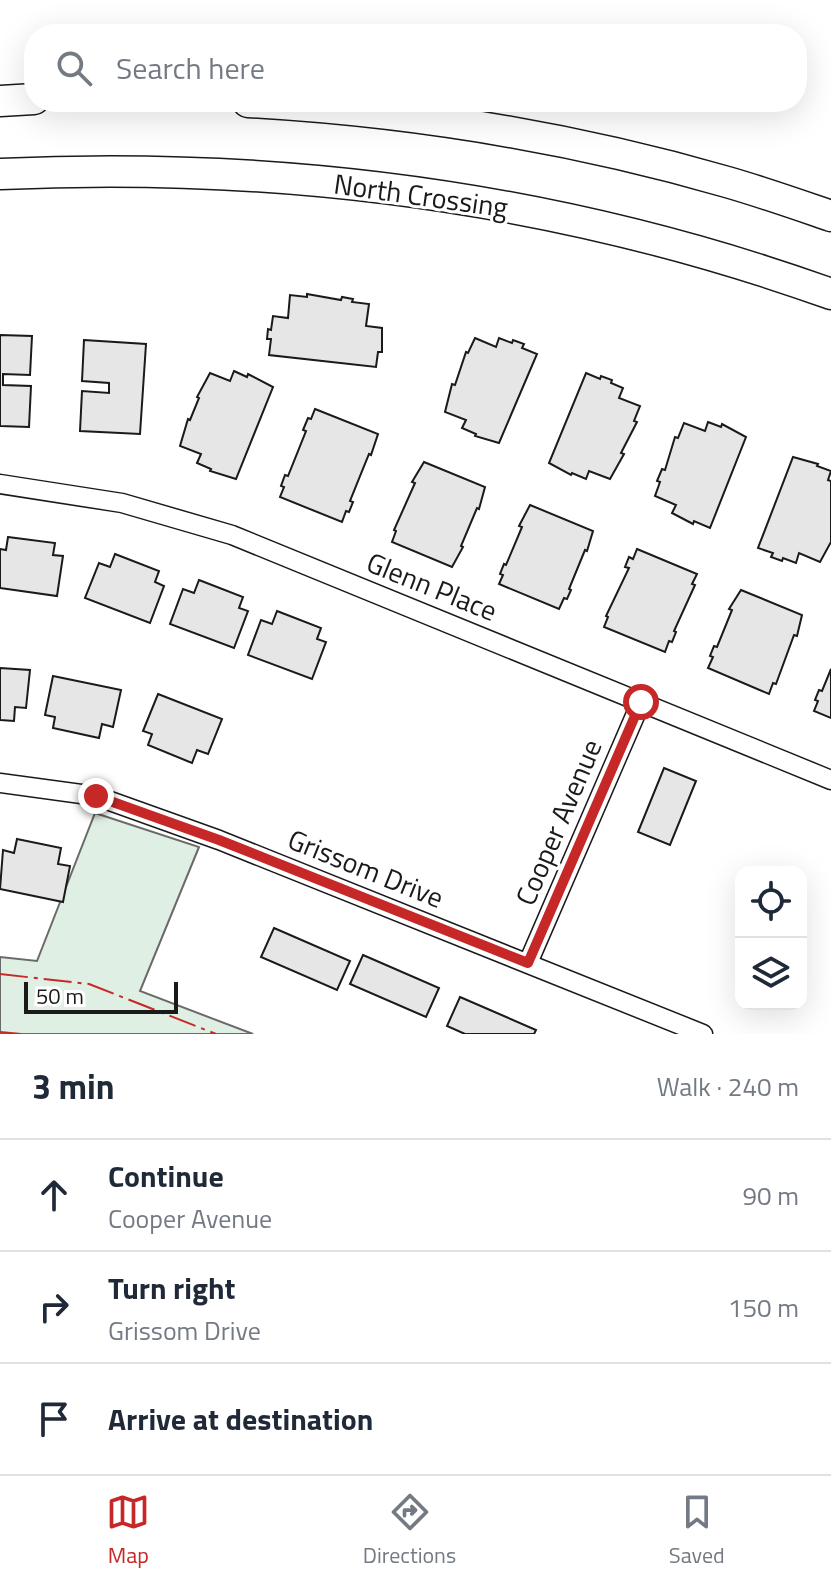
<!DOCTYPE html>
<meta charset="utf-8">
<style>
body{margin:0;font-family:"Titillium Web",sans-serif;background:#f2f2f3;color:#1f2937}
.controls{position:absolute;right:24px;bottom:24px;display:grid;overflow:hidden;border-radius:16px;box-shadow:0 8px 32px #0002}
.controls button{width:72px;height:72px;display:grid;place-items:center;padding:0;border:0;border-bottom:2px solid #e0e1e3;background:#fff;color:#1f2937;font:40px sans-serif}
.scale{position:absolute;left:24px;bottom:20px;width:154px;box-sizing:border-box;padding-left:8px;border:4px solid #1a1a1a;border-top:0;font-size:22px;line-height:28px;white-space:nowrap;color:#1a1a1a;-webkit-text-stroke:6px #fff;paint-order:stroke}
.stop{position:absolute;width:24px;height:24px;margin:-18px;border:6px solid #c62828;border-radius:50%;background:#fff}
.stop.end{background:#c62828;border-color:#fff;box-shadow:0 2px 8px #0008}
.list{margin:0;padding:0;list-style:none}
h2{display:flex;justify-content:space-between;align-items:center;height:104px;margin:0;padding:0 32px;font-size:34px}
h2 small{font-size:26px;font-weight:400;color:#747a83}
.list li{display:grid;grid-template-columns:52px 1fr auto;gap:24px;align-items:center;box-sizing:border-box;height:112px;padding:0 32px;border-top:2px solid #e0e1e3}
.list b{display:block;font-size:30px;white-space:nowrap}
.list p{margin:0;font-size:26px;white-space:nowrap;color:#747a83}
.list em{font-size:26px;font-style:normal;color:#747a83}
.icon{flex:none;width:44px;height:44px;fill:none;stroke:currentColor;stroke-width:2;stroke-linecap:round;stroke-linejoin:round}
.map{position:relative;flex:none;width:831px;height:1034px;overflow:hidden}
.search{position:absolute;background:#fff;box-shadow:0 8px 32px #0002;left:24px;right:24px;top:24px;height:88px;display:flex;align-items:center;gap:20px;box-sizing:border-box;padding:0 28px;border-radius:32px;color:#747a83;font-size:30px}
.sheet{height:440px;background:#fff}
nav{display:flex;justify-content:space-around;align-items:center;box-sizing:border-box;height:112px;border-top:2px solid #e0e1e3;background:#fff;font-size:22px;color:#747a83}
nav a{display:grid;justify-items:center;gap:4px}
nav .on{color:#c62828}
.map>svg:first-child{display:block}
.green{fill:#e0efe3;stroke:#6a6a6a;stroke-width:2}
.building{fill:#e6e6e6;stroke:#1a1a1a;stroke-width:2}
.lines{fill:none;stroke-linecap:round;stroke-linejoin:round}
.street-casing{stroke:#1a1a1a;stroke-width:21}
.primary-casing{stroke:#1a1a1a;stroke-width:33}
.street{stroke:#fff;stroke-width:18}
.primary{stroke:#fff;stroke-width:30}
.power{stroke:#c62828;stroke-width:2;stroke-dasharray:28 6 4 6;stroke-linecap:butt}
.route{stroke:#c62828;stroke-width:10}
.labels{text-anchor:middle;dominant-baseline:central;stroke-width:6;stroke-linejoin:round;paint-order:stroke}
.street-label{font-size:28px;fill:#1a1a1a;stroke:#fff}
</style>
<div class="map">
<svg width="831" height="1034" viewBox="0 0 831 1034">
<rect width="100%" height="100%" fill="#fff"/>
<path class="green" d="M 95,813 L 199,847 L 140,991 L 253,1034 L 0,1034 L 0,957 L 37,961 Z"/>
<g class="building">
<path d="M 307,294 L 341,300 L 342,297 L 353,299 L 352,302 L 369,304 L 366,326 L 382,328 L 382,352 L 378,352 L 376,367 L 269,355 L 271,339 L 267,339 L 268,329 L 271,330 L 273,316 L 288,318 L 290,295 L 307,297 Z"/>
<path d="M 0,335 L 32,336 L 30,375 L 3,374 L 3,385 L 31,386 L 29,427 L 0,426 Z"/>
<path d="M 475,338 L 496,347 L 499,338 L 512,343 L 513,340 L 524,344 L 522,348 L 537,354 L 499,443 L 475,436 L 476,434 L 462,428 L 466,420 L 445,412 L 452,384 L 455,385 L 466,352 L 468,353 Z"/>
<path d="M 84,340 L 146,344 L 140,434 L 80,431 L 82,391 L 109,393 L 109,383 L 82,381 Z"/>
<path d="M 234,371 L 247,377 L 248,374 L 273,387 L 236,479 L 210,471 L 211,469 L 197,463 L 201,454 L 180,446 L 188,419 L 190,420 L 199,398 L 197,397 L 210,373 L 230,381 Z"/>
<path d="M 586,373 L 600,379 L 601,376 L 612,380 L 611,383 L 623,388 L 619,398 L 640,406 L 634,421 L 637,422 L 621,453 L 624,454 L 610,479 L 589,471 L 586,479 L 572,473 L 571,475 L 549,463 Z"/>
<path d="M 315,409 L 378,434 L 371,455 L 369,454 L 350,501 L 353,502 L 349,512 L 346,511 L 342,522 L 280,497 L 284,487 L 281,486 L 285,475 L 288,476 L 306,431 L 303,430 L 308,418 L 311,419 Z"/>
<path d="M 708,422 L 721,427 L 722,424 L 746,437 L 710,528 L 694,521 L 693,524 L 672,513 L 676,505 L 655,496 L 660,482 L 657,481 L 662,469 L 665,470 L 675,437 L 678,438 L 684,423 L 705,431 Z"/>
<path d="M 793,457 L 818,464 L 817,466 L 831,471 L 828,480 L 831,481 L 831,542 L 820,562 L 799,553 L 796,563 L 783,558 L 782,561 L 771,557 L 773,553 L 758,548 Z"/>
<path d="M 424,462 L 485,487 L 479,509 L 477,508 L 461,546 L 463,547 L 452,567 L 392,542 L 396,531 L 394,530 L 415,483 L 412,482 Z"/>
<path d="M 530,505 L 593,531 L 587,551 L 585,550 L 569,589 L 571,590 L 567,599 L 564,598 L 559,609 L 499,584 L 503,575 L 500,574 L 504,564 L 506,565 L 522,527 L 519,526 Z"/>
<path d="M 8,537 L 55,543 L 53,555 L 63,556 L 57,596 L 0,588 L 0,549 L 6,550 Z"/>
<path d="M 637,549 L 697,574 L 692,584 L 695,585 L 674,631 L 676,632 L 672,642 L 669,641 L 665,652 L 604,627 L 608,617 L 606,616 L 629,568 L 625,567 L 629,557 L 633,559 Z"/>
<path d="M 115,554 L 159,571 L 155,582 L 164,586 L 150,623 L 85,598 L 99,563 L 110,567 Z"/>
<path d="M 199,580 L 243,597 L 239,608 L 248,611 L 234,648 L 170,624 L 183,589 L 194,593 Z"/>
<path d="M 741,590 L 802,615 L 797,636 L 794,635 L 776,684 L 773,683 L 769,694 L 708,668 L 713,657 L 710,656 L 714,646 L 717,647 L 732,610 L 729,609 Z"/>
<path d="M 277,611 L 321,628 L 317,639 L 326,642 L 312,679 L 248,655 L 261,620 L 272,624 Z"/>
<path d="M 0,668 L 30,670 L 26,708 L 15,707 L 14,721 L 0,720 Z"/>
<path d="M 831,669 L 831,718 L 814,711 L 818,701 L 815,700 L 819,690 L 822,691 Z"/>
<path d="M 53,676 L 121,690 L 113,727 L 102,724 L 99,738 L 53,728 L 55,717 L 45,715 Z"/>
<path d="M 158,694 L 222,719 L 208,754 L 197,750 L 192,763 L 148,745 L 152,734 L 143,731 Z"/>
<path d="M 664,768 L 696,781 L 670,845 L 638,832 Z"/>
<path d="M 17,839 L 61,848 L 58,864 L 70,866 L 63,902 L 0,889 L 3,850 L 14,853 Z"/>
<path d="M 274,928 L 350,961 L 337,990 L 261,957 Z"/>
<path d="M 363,955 L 439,988 L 426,1017 L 350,984 Z"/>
<path d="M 460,997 L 536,1030 L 534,1034 L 465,1034 L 447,1026 Z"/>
</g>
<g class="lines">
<defs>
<g id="street">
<path d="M 0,484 L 122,503 L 232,535 L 831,780"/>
<path d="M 0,783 L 96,796 L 219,840 L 703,1034"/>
<path d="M 528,963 L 641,702"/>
</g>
<g id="primary">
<path d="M 0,101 L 34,99"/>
<path d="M 248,102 C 409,111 571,137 727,182 C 762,192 796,204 831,216"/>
<path d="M 0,174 C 284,161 563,198 831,294"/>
</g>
</defs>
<use href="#street" class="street-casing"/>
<use href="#primary" class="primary-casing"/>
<use href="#street" class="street"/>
<use href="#primary" class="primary"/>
<g class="power">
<path d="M 0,974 L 89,984 L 216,1034"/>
<path d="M 0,1032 L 21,1034"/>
</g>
</g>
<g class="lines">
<path class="route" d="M 96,796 L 219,840 L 528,963 L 641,702"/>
</g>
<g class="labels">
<g class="street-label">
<text transform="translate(421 195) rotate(8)">North Crossing</text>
<text transform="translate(432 586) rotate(22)">Glenn Place</text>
<text transform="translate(558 822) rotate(-67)">Cooper Avenue</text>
<text transform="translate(366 868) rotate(22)">Grissom Drive</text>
</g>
</g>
</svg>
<div class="controls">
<button><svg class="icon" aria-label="locate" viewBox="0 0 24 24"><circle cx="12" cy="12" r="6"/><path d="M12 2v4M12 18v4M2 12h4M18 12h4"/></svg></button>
<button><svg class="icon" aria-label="layers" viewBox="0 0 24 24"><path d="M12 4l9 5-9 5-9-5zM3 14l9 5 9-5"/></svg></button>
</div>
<div class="scale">50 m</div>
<div class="stop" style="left:641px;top:702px"></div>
<div class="stop end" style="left:96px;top:796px"></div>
<div class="search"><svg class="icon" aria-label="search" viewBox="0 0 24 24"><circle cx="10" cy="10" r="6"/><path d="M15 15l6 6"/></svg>Search here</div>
</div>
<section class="sheet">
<h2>3 min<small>Walk · 240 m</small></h2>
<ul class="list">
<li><svg class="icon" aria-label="ahead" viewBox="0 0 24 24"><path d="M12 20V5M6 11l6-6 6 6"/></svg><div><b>Continue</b><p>Cooper Avenue</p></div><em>90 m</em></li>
<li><svg class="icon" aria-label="right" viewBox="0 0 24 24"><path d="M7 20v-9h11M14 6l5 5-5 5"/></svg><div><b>Turn right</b><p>Grissom Drive</p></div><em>150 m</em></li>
<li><svg class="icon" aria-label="arrive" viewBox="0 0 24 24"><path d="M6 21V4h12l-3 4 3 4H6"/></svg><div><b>Arrive at destination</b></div></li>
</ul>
</section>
<nav>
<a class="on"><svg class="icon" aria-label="map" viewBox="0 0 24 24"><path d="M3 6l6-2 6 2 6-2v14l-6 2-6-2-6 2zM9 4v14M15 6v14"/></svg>Map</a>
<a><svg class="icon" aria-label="directions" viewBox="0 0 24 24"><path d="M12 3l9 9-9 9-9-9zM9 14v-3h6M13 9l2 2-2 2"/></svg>Directions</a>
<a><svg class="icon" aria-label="saved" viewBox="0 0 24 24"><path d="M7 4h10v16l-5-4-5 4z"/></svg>Saved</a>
</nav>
